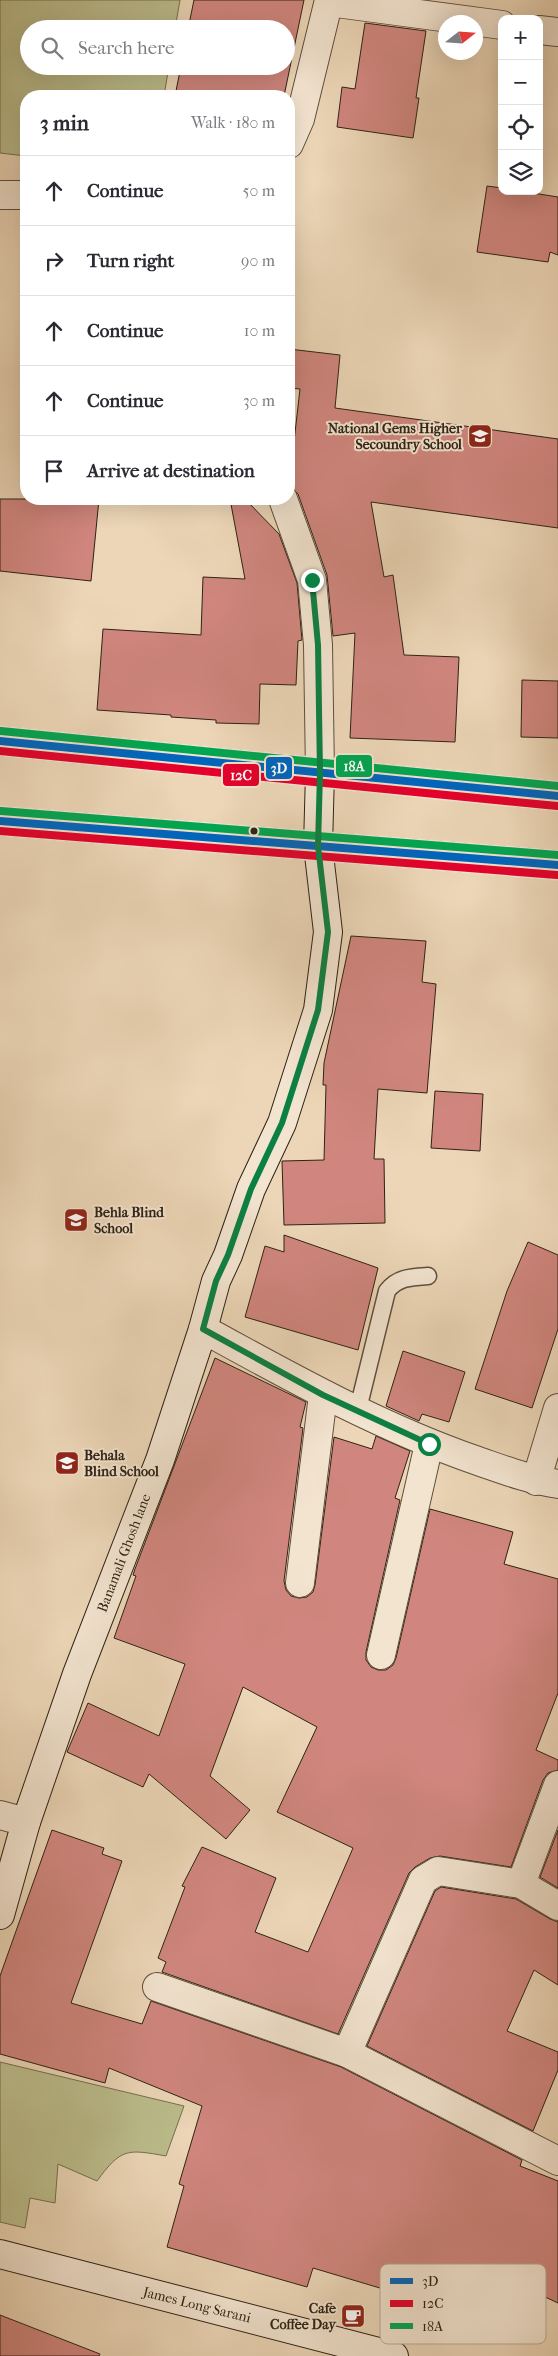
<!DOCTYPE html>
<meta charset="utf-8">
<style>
body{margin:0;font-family:"IM FELL French Canon",serif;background:#f7f7f7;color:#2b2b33}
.controls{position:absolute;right:15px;top:15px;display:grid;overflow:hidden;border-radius:10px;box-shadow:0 5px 20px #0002}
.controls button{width:45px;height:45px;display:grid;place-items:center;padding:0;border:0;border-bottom:1px solid #e1e1e2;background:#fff;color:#2b2b33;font:25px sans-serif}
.compass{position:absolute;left:438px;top:15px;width:45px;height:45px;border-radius:50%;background:#fff;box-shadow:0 5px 20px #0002;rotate:73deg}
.stop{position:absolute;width:15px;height:15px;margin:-11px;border:4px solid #0b8043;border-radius:50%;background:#fff}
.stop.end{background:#0b8043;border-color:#fff;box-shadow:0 1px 5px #0008}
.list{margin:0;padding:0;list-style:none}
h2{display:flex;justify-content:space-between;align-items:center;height:65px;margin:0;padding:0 20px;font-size:21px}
h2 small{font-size:16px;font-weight:400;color:#7c7c81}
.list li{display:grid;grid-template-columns:32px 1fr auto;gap:15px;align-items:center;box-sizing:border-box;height:70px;padding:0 20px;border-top:1px solid #e1e1e2}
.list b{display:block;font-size:19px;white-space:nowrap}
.list em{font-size:16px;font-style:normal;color:#7c7c81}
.icon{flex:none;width:28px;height:28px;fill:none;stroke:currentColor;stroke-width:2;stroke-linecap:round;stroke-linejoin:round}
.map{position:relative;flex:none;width:558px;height:2356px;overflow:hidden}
.search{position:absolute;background:#fff;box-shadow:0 5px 20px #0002;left:20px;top:20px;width:275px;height:55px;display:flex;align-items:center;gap:12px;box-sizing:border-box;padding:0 18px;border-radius:28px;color:#7c7c81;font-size:19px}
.panel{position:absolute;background:#fff;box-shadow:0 5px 20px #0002;left:20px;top:90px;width:275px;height:415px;border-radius:20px}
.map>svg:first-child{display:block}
.green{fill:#bcbd8c;stroke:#757050}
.building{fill:#d0867e;stroke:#2e2215}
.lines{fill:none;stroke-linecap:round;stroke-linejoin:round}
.lane-casing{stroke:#5e4f3e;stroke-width:19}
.street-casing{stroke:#5e4f3e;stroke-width:30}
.secondary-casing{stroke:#2e2215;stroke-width:30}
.highway-casing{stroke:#2e2215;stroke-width:30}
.lane{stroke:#f3e4d0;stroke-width:16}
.street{stroke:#f3e4d0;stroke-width:28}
.secondary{stroke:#f3e4d0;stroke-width:28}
.highway{stroke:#e6bb7c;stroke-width:28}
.bus-1-casing{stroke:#f3e4d0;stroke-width:11}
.bus-2-casing{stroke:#f3e4d0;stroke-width:11}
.bus-3-casing{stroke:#f3e4d0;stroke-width:11}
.bus-1{stroke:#0065bd;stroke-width:8}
.bus-2{stroke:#e4002b;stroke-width:8}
.bus-3{stroke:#00a651;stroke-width:8}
.route{stroke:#0b8043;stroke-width:6}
.bus-dot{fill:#2e2215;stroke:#f3e4d0;stroke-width:2}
.labels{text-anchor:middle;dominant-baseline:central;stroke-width:4;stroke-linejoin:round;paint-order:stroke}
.poi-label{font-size:14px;font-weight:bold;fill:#2e2215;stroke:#f3e4d0;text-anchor:end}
.street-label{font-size:14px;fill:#2e2215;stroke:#f3e4d0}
.key{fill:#f3e4d0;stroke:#b8aa98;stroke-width:1}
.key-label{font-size:14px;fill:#2e2215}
.line-badge{stroke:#f3e4d0;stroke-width:2}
.badge-label{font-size:14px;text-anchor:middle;font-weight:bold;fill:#fff}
</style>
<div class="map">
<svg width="558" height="2356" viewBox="0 0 558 2356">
<rect width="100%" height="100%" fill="#ecd6b7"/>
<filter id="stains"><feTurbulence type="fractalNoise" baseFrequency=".004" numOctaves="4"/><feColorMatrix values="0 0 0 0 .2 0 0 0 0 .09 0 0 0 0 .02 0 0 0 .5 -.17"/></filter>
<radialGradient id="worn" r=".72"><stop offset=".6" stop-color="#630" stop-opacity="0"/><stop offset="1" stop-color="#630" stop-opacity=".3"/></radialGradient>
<g class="green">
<path d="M 0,0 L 180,0 L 175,29 L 29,29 L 29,66 L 169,66 L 164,96 L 26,96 L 26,156 L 0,153 Z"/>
<path d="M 0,2062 L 184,2106 L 166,2156 C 127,2149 121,2148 97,2181 L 58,2164 L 55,2203 L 30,2198 L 25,2228 L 0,2222 Z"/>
</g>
<g class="building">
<path d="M 194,0 L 304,0 L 284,96 L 175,96 L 181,66 L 286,66 L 286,29 L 188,29 Z"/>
<path d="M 365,23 L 426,31 L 416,98 L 419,98 L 413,138 L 337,127 L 342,87 L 355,89 Z"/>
<path d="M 487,186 L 502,188 L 502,191 L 520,191 L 558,197 L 558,255 L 550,252 L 548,262 L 477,252 Z"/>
<path d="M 289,349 L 340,355 L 335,408 L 558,439 L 558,528 L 371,502 L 384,577 L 393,575 L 404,655 L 459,657 L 455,742 L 350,738 L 355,633 L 333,636 L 327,575 L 298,494 L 289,485 L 300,389 L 289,388 Z"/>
<path d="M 0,499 L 99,499 L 91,581 L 0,571 Z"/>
<path d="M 230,499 L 245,499 L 279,534 L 297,583 L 302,640 L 298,641 L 296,685 L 260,684 L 259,724 L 216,723 L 216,720 L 171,717 L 171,715 L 97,710 L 103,629 L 201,635 L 203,577 L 245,579 Z"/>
<path d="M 522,680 L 558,681 L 558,738 L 521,737 Z"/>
<path d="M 351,936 L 426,941 L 422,982 L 436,984 L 427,1093 L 378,1089 L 374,1159 L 384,1159 L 385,1223 L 284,1225 L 282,1161 L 324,1160 L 326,1085 L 323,1085 L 324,1063 Z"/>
<path d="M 435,1091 L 483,1094 L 480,1151 L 431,1148 Z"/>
<path d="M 284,1235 L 378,1268 L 358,1350 L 245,1317 L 265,1246 L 284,1252 Z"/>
<path d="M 528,1242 L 558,1255 L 558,1329 L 532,1408 L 475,1389 L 507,1291 Z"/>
<path d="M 403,1351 L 465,1372 L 449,1422 L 422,1414 L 419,1421 L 386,1406 Z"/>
<path d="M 215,1358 L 306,1402 L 300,1427 L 303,1428 L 284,1581 L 286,1590 L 291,1596 L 299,1598 L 307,1597 L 313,1592 L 315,1585 L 334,1437 L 372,1449 L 376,1436 L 410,1451 L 395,1498 L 400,1500 L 366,1652 L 366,1660 L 371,1667 L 378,1670 L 386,1670 L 393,1665 L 396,1658 L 430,1509 L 513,1532 L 504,1564 L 558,1579 L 558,1693 L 536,1750 L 558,1760 L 558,1770 L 548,1773 L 543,1780 L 511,1867 L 440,1856 L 430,1858 L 415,1867 L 409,1873 L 338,2034 L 162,1972 L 166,1962 L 158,1958 L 185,1887 L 182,1886 L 202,1847 L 276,1878 L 255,1932 L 308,1952 L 353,1848 L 277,1812 L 317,1727 L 243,1687 L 210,1776 L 250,1810 L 226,1839 L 149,1774 L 143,1787 L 67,1752 L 88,1703 L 159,1736 L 185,1664 L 114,1638 L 136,1576 L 133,1575 L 135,1569 Z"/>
<path d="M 52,1830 L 104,1848 L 102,1854 L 122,1861 L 71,2003 L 142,2024 L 151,2001 L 341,2067 L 522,2160 L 520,2166 L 558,2181 L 558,2303 L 543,2296 L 528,2333 L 452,2302 L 450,2309 L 313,2268 L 307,2287 L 167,2247 L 184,2186 L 179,2184 L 202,2106 L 109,2068 L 105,2083 L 0,2054 L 0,1976 Z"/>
<path d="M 558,1830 L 558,1888 L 540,1877 Z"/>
<path d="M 441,1887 L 516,1899 L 550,1919 L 558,1922 L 558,1985 L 534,1970 L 507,2031 L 558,2052 L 558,2070 L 533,2131 L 367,2046 L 435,1891 Z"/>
<path d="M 0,2315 L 100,2354 L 99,2356 L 0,2356 Z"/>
</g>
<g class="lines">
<defs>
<path id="lane" d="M 358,1409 L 387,1291 C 398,1277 412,1277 428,1276"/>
<g id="street">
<path d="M 329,2 L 502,25"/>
<path d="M 539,30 L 558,32"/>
<path d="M 289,144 L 300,119 L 329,0"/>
<path d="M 0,195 L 26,195"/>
<path d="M 283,499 L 312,580 L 318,645 L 320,773"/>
<path d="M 203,1329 C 292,1378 382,1428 478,1461 C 504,1470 530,1480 558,1484"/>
<path d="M 536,1481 L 558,1408"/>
<path d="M 300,1583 L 323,1395"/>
<path d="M 381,1655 L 429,1444"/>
<path d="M 0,1815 L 26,1822"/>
<path d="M 521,1884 L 558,1785"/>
<path d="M 157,1987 L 347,2053 L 423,1880 L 438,1871 L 521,1884 L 558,1906"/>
<path d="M 347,2053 L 558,2161"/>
</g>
<g id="secondary">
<path d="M 0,1915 L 26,1822 L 77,1674 L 160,1460 L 203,1329 L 216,1281 L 228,1255 L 251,1189 L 282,1123 L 318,1010 L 328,932 L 318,846 L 320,773"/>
<path d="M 0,2254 L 394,2356"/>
</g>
<g id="highway">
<path d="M 0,741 L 558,796"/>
<path d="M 0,821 L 558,865"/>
</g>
</defs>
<use href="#lane" class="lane-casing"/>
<use href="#street" class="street-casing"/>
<use href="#secondary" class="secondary-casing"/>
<use href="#highway" class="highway-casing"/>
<use href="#lane" class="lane"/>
<use href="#street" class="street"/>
<use href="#secondary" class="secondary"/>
<use href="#highway" class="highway"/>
<defs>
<g id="bus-1">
<path d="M 0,741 L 558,796"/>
<path d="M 0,821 L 558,865"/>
</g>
<g id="bus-2">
<path d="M 0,751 L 557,806"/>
<path d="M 0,831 L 557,875"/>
</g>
<g id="bus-3">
<path d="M 1,731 L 558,786"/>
<path d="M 1,811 L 558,855"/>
</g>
</defs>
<use href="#bus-1" class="bus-1-casing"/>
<use href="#bus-2" class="bus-2-casing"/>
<use href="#bus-3" class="bus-3-casing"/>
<use href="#bus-1" class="bus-1"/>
<use href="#bus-2" class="bus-2"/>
<use href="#bus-3" class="bus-3"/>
</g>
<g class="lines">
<path class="route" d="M 312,580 L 318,645 L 320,773 L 318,846 L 328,932 L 318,1010 L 282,1123 L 251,1189 L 228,1255 L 216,1281 L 203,1329 L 323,1395 L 429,1444"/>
</g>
<defs>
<symbol id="school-square" viewBox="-11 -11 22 22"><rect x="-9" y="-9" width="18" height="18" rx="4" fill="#8f2418" stroke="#f3e4d0"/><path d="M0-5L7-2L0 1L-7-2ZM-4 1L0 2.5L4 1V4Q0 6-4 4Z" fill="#fff"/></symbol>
<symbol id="cafe-square" viewBox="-11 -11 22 22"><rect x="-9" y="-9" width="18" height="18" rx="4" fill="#8f2418" stroke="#f3e4d0"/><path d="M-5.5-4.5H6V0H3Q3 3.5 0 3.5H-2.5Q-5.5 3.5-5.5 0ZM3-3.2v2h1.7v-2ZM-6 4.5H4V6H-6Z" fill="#fff"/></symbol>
</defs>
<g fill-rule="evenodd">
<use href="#school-square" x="466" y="422" width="28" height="28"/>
<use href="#school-square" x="62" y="1206" width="28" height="28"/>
<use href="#school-square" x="53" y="1449" width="28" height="28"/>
<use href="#cafe-square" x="339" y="2302" width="28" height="28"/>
</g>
<circle class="bus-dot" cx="254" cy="831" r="4.5"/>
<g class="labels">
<g class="poi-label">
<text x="462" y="428">National Gems Higher<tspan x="462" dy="16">Secoundry School</tspan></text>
<text x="94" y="1212" text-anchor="start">Behla Blind<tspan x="94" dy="16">School</tspan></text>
<text x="84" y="1455" text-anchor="start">Behala<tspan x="84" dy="16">Blind School</tspan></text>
<text x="336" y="2308">Cafe<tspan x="336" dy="16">Coffee Day</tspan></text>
</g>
<g class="street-label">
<text transform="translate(124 1553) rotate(-69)">Banamali Ghosh lane</text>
<text transform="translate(197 2305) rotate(14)">James Long Sarani</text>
</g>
</g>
<rect x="380" y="2264" width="166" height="80" rx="8" class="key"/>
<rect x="390" y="2278" width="23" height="6" fill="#0065bd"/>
<rect x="390" y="2300" width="23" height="7" fill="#e4002b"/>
<rect x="390" y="2323" width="23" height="6" fill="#00a651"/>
<g class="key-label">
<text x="422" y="2286">3D</text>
<text x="422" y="2308">12C</text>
<text x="422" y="2331">18A</text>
</g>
<g class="line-badge">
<rect x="335" y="754" width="38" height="24" rx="5" fill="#00a651"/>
<rect x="265" y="756" width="28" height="24" rx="5" fill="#0065bd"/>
<rect x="222" y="763" width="38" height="24" rx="5" fill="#e4002b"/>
</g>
<g class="badge-label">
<text x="354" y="771">18A</text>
<text x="279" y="773">3D</text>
<text x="241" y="780">12C</text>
</g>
<rect width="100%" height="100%" filter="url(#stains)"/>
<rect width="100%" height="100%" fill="url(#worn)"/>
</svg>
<div class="controls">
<button>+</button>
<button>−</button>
<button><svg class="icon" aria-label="locate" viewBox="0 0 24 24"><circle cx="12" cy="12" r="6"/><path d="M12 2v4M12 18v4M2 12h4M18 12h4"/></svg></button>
<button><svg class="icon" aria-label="layers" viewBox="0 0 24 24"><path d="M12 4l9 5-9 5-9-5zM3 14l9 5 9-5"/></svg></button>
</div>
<svg class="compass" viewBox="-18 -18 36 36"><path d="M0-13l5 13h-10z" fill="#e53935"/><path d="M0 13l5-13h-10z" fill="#7c7c81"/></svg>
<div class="stop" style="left:429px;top:1444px"></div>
<div class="stop end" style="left:312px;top:580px"></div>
<div class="search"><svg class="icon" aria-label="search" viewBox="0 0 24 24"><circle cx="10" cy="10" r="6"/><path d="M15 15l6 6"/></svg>Search here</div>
<section class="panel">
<h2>3 min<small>Walk · 180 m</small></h2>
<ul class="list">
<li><svg class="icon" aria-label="ahead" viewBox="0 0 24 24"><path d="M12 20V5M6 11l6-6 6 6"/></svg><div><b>Continue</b></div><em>50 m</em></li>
<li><svg class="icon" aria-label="right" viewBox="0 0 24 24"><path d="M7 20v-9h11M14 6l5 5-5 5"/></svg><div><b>Turn right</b></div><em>90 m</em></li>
<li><svg class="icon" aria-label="ahead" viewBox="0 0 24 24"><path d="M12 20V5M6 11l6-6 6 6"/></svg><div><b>Continue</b></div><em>10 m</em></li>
<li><svg class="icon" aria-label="ahead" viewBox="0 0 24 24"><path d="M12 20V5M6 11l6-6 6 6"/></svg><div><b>Continue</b></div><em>30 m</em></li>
<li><svg class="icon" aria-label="arrive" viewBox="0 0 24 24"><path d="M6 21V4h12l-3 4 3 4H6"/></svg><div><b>Arrive at destination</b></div></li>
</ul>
</section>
</div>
